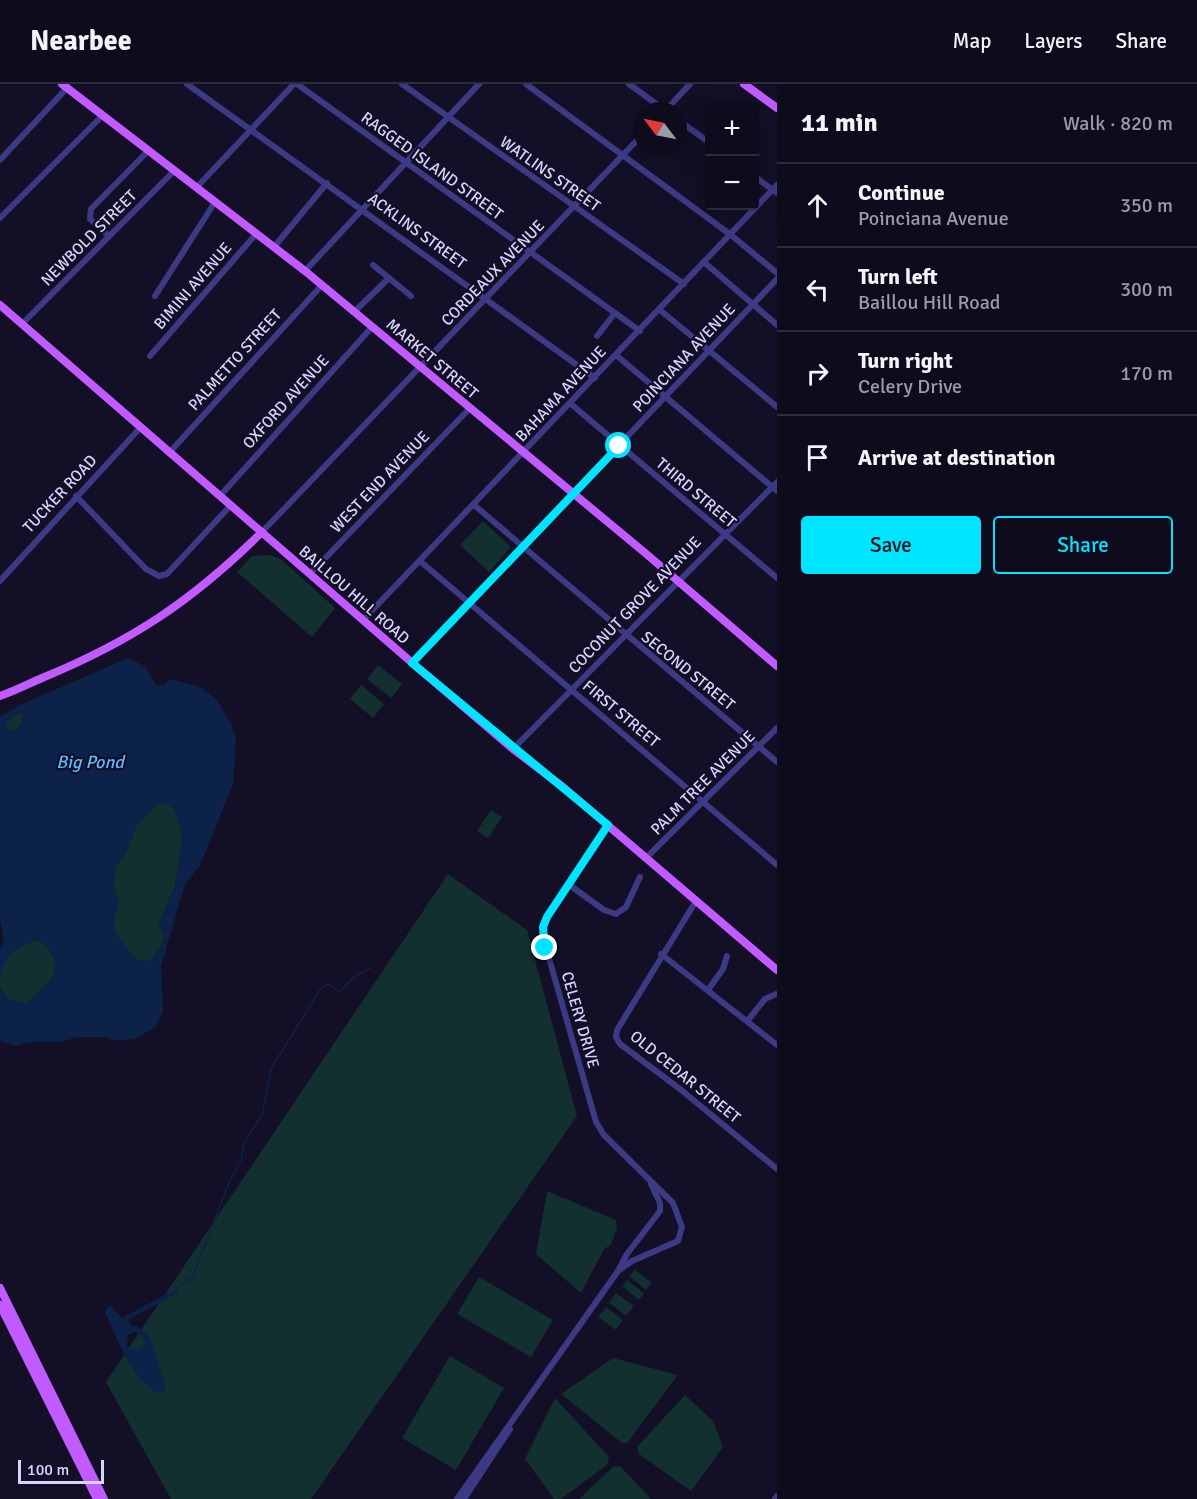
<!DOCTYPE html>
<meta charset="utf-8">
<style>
body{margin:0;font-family:Signika,sans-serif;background:#1c1929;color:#f1f3f6}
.controls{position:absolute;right:18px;top:18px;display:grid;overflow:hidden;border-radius:6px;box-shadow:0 6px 24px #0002}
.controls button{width:54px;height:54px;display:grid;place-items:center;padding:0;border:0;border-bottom:2px solid #2e2b3b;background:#0e0b1c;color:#f1f3f6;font:30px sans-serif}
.compass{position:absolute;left:633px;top:18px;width:54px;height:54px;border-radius:50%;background:#0e0b1c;box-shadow:0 6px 24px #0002;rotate:302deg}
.scale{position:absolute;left:18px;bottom:15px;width:86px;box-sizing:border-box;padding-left:6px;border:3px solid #d9d4ff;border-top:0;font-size:16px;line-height:21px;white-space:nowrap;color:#d9d4ff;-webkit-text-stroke:4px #130f26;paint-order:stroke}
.stop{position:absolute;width:18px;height:18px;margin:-14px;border:4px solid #00e5ff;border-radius:50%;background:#fff}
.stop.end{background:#00e5ff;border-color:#fff;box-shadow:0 2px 6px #0008}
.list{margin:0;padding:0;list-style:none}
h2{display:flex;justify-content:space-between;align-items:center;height:78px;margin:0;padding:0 24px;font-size:26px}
h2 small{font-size:20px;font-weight:400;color:#9b9ba3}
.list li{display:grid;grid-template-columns:39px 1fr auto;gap:18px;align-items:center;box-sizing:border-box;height:84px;padding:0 24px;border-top:2px solid #2e2b3b}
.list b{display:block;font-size:22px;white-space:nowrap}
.list p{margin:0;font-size:20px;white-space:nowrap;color:#9b9ba3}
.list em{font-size:20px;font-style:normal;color:#9b9ba3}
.actions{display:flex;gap:12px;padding:18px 24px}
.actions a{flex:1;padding:14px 0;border:2px solid #00e5ff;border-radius:6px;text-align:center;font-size:21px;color:#00e5ff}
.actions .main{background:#00e5ff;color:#111}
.icon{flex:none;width:33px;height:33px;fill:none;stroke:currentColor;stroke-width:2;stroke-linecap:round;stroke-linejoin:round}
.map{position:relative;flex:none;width:777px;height:1415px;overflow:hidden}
header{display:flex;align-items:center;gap:36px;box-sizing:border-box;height:84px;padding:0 30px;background:#0e0b1c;border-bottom:2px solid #2e2b3b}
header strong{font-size:28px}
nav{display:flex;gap:33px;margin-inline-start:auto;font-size:21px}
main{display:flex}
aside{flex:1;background:#0e0b1c}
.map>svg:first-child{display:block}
.green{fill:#12302f}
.water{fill:#0c2248;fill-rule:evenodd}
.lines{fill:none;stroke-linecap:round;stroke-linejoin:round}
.stream{stroke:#0c2248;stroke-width:1.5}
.minor{stroke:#3d3a85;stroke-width:6}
.major{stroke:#c25bff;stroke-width:8}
.route{stroke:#00e5ff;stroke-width:8}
.labels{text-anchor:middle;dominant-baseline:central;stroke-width:4.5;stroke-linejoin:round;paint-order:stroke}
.street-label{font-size:16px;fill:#d9d4ff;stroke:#130f26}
.water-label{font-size:18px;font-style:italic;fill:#62b6ff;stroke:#130f26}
</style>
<header>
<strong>Nearbee</strong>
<nav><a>Map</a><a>Layers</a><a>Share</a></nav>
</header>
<main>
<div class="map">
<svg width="777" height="1415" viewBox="0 0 777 1415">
<rect width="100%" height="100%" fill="#130f26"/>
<g class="green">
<path d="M 483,437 L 511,463 L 489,488 L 460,461 Z"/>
<path d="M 269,471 L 281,475 L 335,524 L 312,553 L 237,488 L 252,472 Z"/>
<path d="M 378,581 L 402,600 L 391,614 L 367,595 Z"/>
<path d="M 361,601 L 384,620 L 373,634 L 350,615 Z"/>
<path d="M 15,629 L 23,631 C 22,640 19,647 9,648 L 5,641 Z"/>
<path d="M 163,718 L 174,724 L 181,745 L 182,758 L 175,801 L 159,840 L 165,852 L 161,863 L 149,878 L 135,875 L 115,848 L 113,837 L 119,817 L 113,803 L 115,784 L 128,764 L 136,742 L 155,722 Z"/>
<path d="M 491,726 L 502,733 L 488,754 L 477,747 Z"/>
<path d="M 448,790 L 527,846 L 577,1032 L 311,1415 L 171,1415 L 106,1298 Z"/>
<path d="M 39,856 C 71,884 50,898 26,920 L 8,915 L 0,904 C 0,874 10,863 39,856 Z"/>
<path d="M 547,1107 L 616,1136 L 617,1144 L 611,1161 L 604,1165 L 581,1209 L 536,1170 Z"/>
<path d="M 635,1186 L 652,1199 L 646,1206 L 629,1192 Z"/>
<path d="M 479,1193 L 553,1236 L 531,1273 L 457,1230 Z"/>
<path d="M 627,1196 L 644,1209 L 639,1216 L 622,1202 Z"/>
<path d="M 616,1209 L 634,1222 L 626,1232 L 609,1219 Z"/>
<path d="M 606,1223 L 623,1236 L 616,1246 L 598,1233 Z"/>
<path d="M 450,1272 L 504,1304 L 456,1386 L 402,1354 Z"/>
<path d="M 613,1274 L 678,1291 L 627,1359 L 622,1359 L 561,1310 Z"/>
<path d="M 685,1311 L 713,1337 L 723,1363 L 691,1407 L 639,1370 L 637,1363 Z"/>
<path d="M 555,1314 L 609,1373 L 607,1381 L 561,1415 L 554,1415 L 525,1375 Z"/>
<path d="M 614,1382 L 621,1383 L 651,1415 L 579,1415 Z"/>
</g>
<g class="water">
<path d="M 128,574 L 146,583 L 156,601 L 164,600 L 170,595 L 201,603 L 215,614 L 231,639 L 236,656 L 233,700 L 200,781 L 185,800 L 161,882 L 163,928 L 155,943 L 137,954 L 120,957 L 104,953 L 79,953 L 59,958 L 31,958 L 15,962 L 0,957 L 0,904 L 8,915 L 26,920 C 50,898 71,884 39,856 C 14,862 8,868 0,893 L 0,864 L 4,856 L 0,836 L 0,633 L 20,621 ZM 15,629 L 23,631 C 22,640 19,647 9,648 L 5,641 ZM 163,718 L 174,724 L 181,745 L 182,758 L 175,801 L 159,840 L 165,852 L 161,864 L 149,878 L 135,875 L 115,848 L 114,837 L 119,816 L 113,803 L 115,784 L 128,764 L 136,742 L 155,722 Z"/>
<path d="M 178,1204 L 176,1210 L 129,1235 L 131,1242 L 138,1243 L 150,1253 L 166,1304 L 162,1310 C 134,1303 116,1252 105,1228 L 110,1221 L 122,1234 ZM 134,1248 L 139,1249 L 145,1257 L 139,1266 L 127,1262 L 128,1251 Z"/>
</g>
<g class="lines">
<path class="stream" d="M 178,1204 L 193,1191 L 229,1099 L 241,1077 L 244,1059 L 262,1031 L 272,983 L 322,903 L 328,900 L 340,908 L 353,894 L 370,884"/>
<g class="minor">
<path d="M 187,0 L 595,294"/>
<path d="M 297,0 L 640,247"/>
<path d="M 402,0 L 684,200"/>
<path d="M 526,0 L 731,151 L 777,189"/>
<path d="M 629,0 L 666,27"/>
<path d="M 665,27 L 690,0"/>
<path d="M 678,36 L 710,59"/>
<path d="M 0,76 L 67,4"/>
<path d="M 754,92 L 777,109"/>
<path d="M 196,104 L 294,0"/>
<path d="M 0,134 L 103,31"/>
<path d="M 108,151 L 90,135 L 91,125 L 149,66"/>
<path d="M 274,163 L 327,99"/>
<path d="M 705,179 L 777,241"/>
<path d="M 373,181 L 411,212"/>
<path d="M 305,187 L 479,0"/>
<path d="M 155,212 L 215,118"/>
<path d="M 660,226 L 777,323"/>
<path d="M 354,228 L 389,194"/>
<path d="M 22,240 L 175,86"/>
<path d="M 597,252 L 615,229"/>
<path d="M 616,271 L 777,407"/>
<path d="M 150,272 L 256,150"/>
<path d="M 571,320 L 777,494"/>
<path d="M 169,369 L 322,201"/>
<path d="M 76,412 L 146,485 L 159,492 L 167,490 L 231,421"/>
<path d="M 220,412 L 372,243"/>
<path d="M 474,421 L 777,678"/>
<path d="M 262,448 L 642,51"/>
<path d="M 420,477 L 777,781"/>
<path d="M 310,490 L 470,324"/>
<path d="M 0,497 L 140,344"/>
<path d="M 363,536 L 777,101"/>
<path d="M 412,579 L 777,195"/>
<path d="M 513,665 L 777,398"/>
<path d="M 608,741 L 547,833 L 542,850 L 596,1038 L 604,1051 L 673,1119 L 682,1143 L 678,1157 L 632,1177 L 618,1187"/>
<path d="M 647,773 L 777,644"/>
<path d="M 568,800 L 604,826 L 616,830 L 626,823 L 640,793"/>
<path d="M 696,817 L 617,946 L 616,953 L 620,960 L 680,1005 L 777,1085"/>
<path d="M 661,870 L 777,961"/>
<path d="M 708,906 L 723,885 L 727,872"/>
<path d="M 748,936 L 765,915 L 776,910"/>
<path d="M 457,1415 L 618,1187 L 627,1170 L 660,1127 L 660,1119 L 651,1100"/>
<path d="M 464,1415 L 510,1345"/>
<path d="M 775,1415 L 777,1412"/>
</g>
<g class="major">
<path d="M 62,0 L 305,187 L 644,468 L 777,582"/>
<path d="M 744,0 L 777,24"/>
<path d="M 0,221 L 417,583 L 513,665 L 563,703 L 777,886"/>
<path d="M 0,612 C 15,607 28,600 42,594 C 132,557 192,517 262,448"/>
<path d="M 0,1204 L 104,1415"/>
<path d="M 0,1221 L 97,1415"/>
</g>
</g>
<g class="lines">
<path class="route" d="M 545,864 L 543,843 L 547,833 L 608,741 L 412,579 L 619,362"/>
</g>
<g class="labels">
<g class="street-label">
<text transform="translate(432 82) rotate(36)">RAGGED ISLAND STREET</text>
<text transform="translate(550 90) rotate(35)">WATLINS STREET</text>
<text transform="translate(417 147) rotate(36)">ACKLINS STREET</text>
<text transform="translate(89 154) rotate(-45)">NEWBOLD STREET</text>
<text transform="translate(493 189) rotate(-46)">CORDEAUX AVENUE</text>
<text transform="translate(193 202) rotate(-49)">BIMINI AVENUE</text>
<text transform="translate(684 274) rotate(-47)">POINCIANA AVENUE</text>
<text transform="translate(432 275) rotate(40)">MARKET STREET</text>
<text transform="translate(235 276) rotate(-48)">PALMETTO STREET</text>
<text transform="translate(561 310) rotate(-47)">BAHAMA AVENUE</text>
<text transform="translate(286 318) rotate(-48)">OXFORD AVENUE</text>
<text transform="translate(380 398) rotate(-46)">WEST END AVENUE</text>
<text transform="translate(696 409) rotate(40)">THIRD STREET</text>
<text transform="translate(60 410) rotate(-47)">TUCKER ROAD</text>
<text transform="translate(354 511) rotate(41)">BAILLOU HILL ROAD</text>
<text transform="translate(635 521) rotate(-46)">COCONUT GROVE AVENUE</text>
<text transform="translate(688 587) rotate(39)">SECOND STREET</text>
<text transform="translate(621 630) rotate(40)">FIRST STREET</text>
<text transform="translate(703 699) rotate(-45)">PALM TREE AVENUE</text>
<text transform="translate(580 936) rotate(74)">CELERY DRIVE</text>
<text transform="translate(685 993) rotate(39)">OLD CEDAR STREET</text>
</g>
<g class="water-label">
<text x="90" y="678">Big Pond</text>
</g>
</g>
</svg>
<div class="controls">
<button>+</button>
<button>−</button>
</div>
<svg class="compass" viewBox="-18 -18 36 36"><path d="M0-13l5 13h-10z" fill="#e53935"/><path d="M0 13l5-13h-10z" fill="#9b9ba3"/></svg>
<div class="scale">100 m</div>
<div class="stop" style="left:619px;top:362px"></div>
<div class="stop end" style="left:545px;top:864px"></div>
</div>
<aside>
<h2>11 min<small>Walk · 820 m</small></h2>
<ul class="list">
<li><svg class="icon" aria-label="ahead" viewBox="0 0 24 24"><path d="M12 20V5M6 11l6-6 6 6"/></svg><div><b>Continue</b><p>Poinciana Avenue</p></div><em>350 m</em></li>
<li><svg class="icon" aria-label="left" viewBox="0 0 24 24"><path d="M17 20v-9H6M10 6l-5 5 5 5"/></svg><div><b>Turn left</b><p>Baillou Hill Road</p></div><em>300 m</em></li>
<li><svg class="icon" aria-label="right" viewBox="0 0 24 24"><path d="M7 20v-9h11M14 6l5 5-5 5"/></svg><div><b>Turn right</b><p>Celery Drive</p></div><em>170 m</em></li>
<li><svg class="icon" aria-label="arrive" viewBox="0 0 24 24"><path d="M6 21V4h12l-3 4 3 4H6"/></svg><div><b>Arrive at destination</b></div></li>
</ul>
<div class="actions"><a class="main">Save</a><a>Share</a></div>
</aside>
</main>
